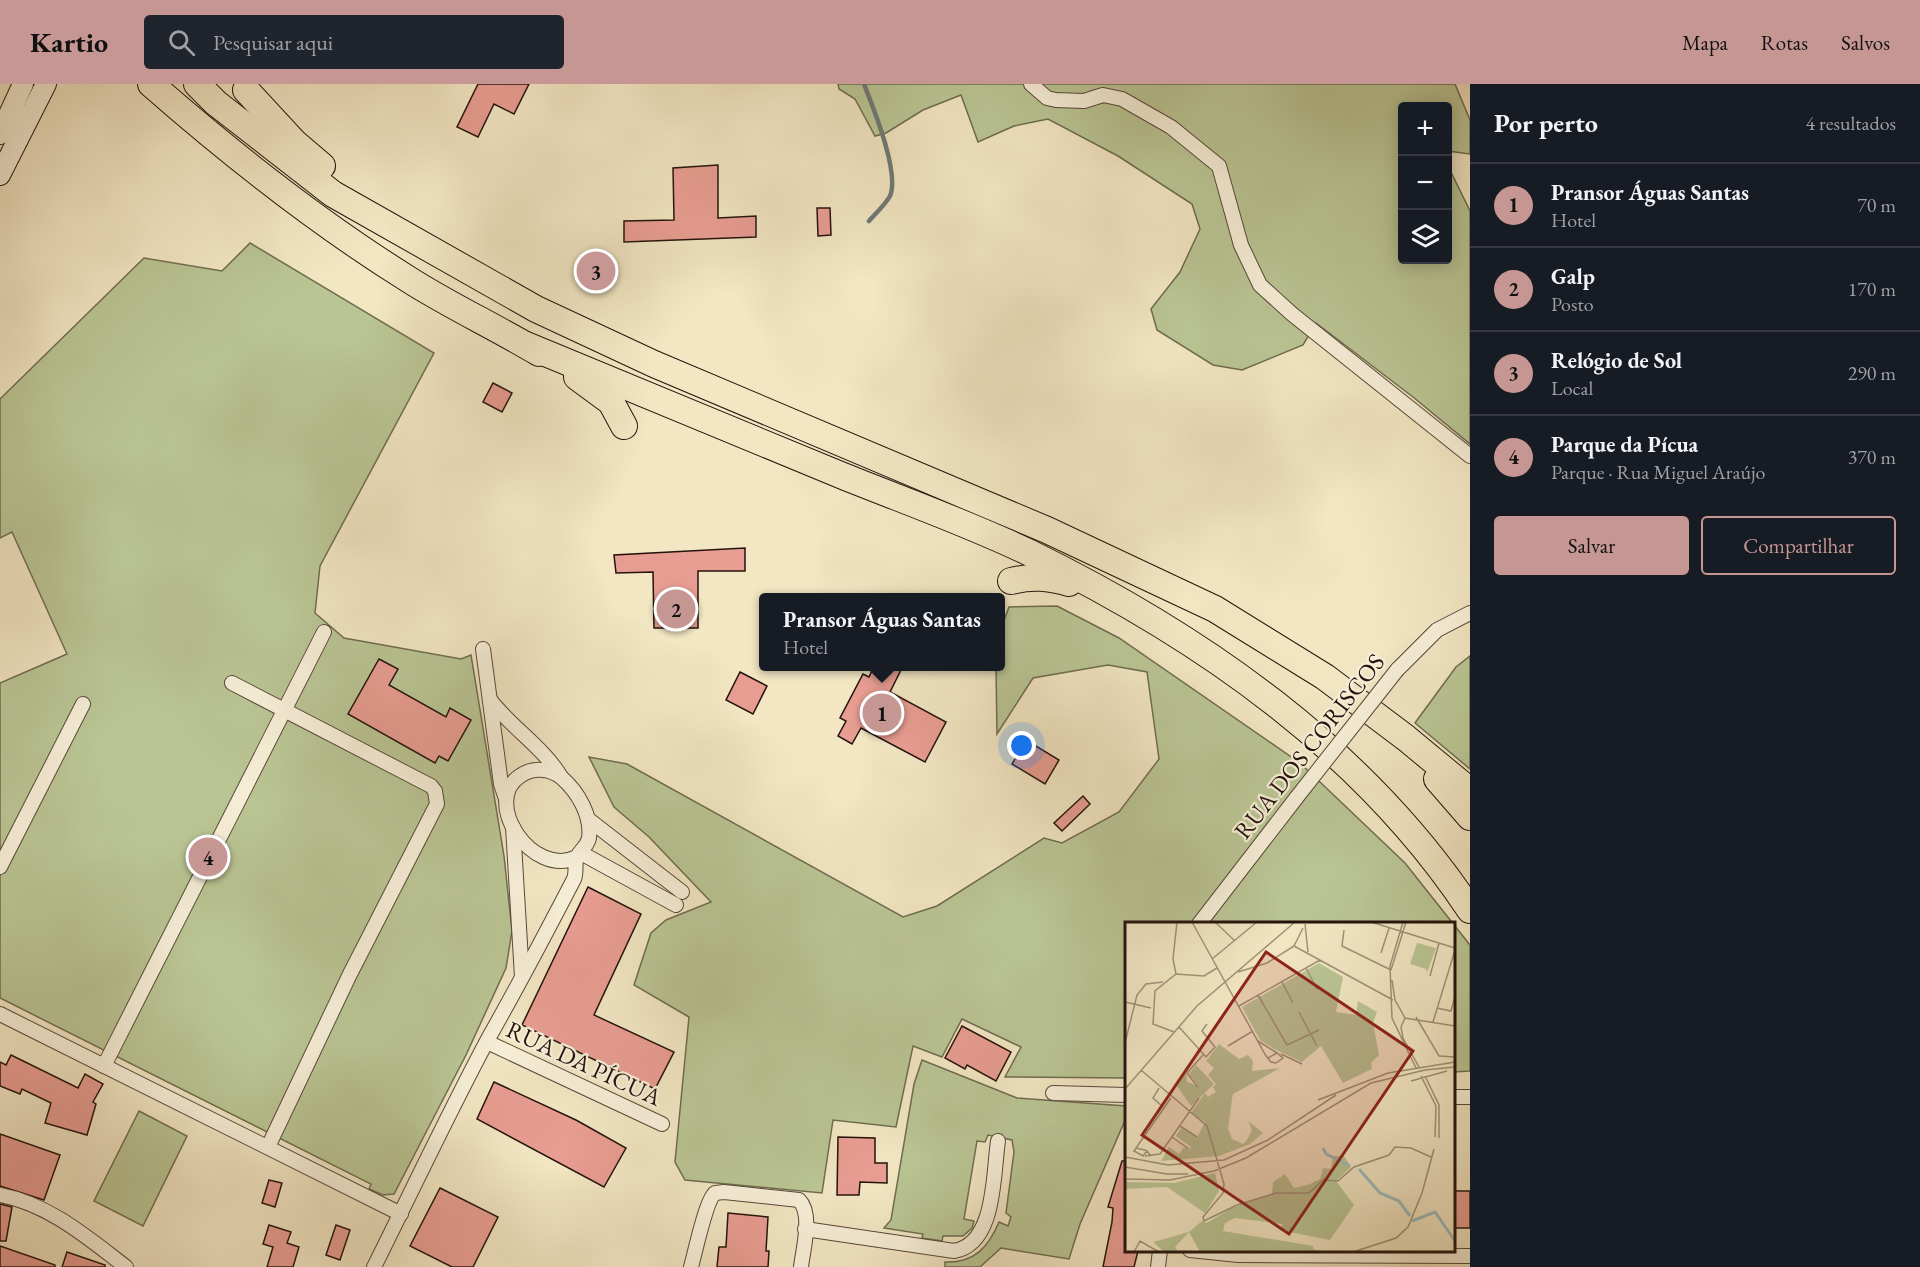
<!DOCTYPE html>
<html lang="pt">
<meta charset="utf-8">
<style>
body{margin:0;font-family:"EB Garamond",serif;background:#20242c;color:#f1f3f6}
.controls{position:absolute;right:18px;top:18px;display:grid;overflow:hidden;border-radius:6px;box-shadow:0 3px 15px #0003}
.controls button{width:54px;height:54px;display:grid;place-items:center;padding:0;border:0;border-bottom:2px solid #363941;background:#171b24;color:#f1f3f6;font:30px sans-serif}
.you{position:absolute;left:1022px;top:662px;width:21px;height:21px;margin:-15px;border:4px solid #fff;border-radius:50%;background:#1a73e8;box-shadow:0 0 0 9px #1a73e833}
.badge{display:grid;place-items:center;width:39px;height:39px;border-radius:50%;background:#c59692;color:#111;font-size:20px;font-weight:700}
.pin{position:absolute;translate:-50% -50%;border:3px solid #fff;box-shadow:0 2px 6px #0006}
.popup{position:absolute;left:759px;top:509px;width:246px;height:78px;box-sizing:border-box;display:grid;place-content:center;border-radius:6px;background:#171b24;filter:drop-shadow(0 2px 4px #0005);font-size:20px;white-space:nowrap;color:#9ea1a6}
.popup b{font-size:22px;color:#f1f3f6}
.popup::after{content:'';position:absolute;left:50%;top:100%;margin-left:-12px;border:12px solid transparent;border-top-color:#171b24}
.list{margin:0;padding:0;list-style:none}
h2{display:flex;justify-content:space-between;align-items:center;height:78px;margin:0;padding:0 24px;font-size:26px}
h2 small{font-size:20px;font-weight:400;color:#9ea1a6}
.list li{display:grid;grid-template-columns:39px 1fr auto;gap:18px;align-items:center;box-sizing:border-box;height:84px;padding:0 24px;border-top:2px solid #363941}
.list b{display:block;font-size:22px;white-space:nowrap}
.list p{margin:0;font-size:20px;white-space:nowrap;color:#9ea1a6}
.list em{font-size:20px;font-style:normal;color:#9ea1a6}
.actions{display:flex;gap:12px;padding:18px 24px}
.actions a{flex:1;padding:14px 0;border:2px solid #c59692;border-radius:6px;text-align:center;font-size:21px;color:#c59692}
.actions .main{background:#c59692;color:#111}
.icon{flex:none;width:33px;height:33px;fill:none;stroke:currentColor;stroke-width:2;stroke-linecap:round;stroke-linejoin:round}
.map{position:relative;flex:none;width:1470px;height:1183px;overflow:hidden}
header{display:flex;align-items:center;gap:36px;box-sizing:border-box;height:84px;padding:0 30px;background:#c59692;color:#111}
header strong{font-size:28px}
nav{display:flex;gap:33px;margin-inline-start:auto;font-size:21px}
.search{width:420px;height:54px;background:#20242c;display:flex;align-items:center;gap:15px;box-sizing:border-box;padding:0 21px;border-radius:6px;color:#9ea1a6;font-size:22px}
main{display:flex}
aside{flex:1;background:#171b24}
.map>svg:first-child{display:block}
.green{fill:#bac594;stroke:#6f6c50;stroke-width:1.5}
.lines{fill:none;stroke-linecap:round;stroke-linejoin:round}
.stream{stroke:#6e7977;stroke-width:4.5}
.building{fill:#e89d92;stroke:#24130c;stroke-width:1.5}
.street-casing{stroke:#58483a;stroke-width:16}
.secondary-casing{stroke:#24130c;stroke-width:22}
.highway-casing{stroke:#24130c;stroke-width:28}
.street{stroke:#f7efd8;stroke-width:14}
.secondary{stroke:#f7efd8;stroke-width:20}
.highway{stroke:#f2e6c3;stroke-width:26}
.street-bridge-casing{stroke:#58483a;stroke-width:16;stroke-linecap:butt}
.street-bridge{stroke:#f7efd8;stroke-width:14}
.labels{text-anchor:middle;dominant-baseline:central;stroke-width:4.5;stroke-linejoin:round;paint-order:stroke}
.street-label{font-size:24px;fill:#24130c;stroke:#f7efd8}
.inset-river{fill:none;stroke:#9fbdbe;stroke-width:3}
.inset-road{fill:none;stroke:#a0927a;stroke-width:1.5}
.view{fill:#8f2418;fill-opacity:0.15;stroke:#8f2418;stroke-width:3}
.inset-edge{fill:none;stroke:#24130c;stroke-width:3}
</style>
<header>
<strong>Kartio</strong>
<div class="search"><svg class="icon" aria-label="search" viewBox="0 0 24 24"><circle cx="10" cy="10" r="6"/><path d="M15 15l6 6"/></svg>Pesquisar aqui</div>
<nav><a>Mapa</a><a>Rotas</a><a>Salvos</a></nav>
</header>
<main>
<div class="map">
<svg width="1470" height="1183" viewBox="0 0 1470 1183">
<rect width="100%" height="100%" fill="#f2e6c3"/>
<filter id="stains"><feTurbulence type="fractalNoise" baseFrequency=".00333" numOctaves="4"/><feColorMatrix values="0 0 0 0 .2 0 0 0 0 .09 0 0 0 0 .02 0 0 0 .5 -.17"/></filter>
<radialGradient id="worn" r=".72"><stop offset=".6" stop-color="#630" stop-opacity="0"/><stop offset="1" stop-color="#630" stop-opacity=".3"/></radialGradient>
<g class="green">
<path d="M 838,0 L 1455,0 L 1470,36 L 1470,70 L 1448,67 L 1448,22 L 1402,22 L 1402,176 L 1448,176 L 1448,82 L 1470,127 L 1470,360 L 1413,313 L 1316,239 L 1303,261 L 1242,286 L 1213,281 L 1157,246 L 1151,225 L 1180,188 L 1200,145 L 1192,120 L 1118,72 L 1048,35 L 1014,42 L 978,58 L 961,11 L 923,26 L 886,49 L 875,52 L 855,15 L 839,5 Z"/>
<path d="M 250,159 L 434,269 L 320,482 L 315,529 L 344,554 L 461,575 L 471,571 L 504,772 L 512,847 L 506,884 L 466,971 L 394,1110 L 383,1111 L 369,1105 L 371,1100 L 0,914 L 0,599 L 67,570 L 12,448 L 0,454 L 0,315 L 144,174 L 222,187 Z"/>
<path d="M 1057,522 L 1119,554 L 1300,679 L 1405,779 L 1470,861 L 1470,987 L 1454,988 L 1454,840 L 1126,840 L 1126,994 L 1005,993 L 1021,963 L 962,935 L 942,973 L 913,962 L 896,1043 L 833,1036 L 822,1109 L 685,1096 L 675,1078 L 689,933 L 634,901 L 651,849 L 666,836 L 711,818 L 649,753 L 614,723 L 589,673 L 627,680 L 903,833 L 937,822 L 1044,754 L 1062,759 L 1119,728 L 1159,675 L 1147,588 L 1108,581 L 1033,594 L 997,650 L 996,583 L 1000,582 L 1001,544 L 1009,523 Z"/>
<path d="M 1470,572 L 1470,685 L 1415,639 L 1456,583 Z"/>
<path d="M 922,976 L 1017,1014 L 1126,1022 L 1126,1034 L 1080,1140 L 1069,1175 L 1001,1164 L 980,1183 L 945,1183 L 945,1178 C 974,1179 988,1164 999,1138 L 1008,1142 L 1011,1133 L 1006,1129 L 1014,1068 L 1012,1056 L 988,1051 L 985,1058 L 977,1057 L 964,1135 L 974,1137 L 972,1144 L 963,1152 L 943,1152 L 942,1157 L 922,1154 L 923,1150 L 884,1144 L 891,1136 L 914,1000 Z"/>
<path d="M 139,1027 L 187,1052 L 143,1142 L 94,1117 Z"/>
</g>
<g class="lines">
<path class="stream" d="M 864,0 C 873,23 900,89 890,112 C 885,121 875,130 869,137"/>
</g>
<g class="building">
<path d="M 478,0 L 529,0 L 514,30 L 494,20 L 478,53 L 457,43 Z"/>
<path d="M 718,81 L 718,134 L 756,132 L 756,153 L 624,158 L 624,137 L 674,136 L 673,84 Z"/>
<path d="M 817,124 L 830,124 L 831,151 L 818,152 Z"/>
<path d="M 493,299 L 512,309 L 502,328 L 483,318 Z"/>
<path d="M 745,464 L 745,487 L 698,487 L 698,544 L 654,544 L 653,488 L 616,489 L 614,471 Z"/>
<path d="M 379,575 L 398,585 L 389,601 L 446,633 L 450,624 L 471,636 L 448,677 L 439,672 L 435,679 L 348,630 Z"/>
<path d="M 874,582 L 903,582 L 890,608 L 946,638 L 925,678 L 861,644 L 852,660 L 838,652 L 846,637 L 840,634 L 863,590 L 869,593 Z"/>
<path d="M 740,588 L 767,602 L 753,630 L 726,616 Z"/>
<path d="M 1026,656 L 1059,676 L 1045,700 L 1012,680 Z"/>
<path d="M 1083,712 L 1090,720 L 1062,747 L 1054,739 Z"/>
<path d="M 588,803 L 641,830 L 594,931 L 674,968 L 655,1005 L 522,941 Z"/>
<path d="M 962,942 L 1011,968 L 996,997 L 967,981 L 965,985 L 945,974 Z"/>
<path d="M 11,971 L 78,1004 L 85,990 L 103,1000 L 93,1018 L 96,1020 L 87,1051 L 45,1039 L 51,1019 L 22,1005 L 20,1010 L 0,1002 L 0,978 L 6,981 Z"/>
<path d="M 494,998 L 576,1036 L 626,1064 L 604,1103 L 477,1035 Z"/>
<path d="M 0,1050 L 60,1071 L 44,1116 L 0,1102 Z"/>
<path d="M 838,1053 L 875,1054 L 875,1079 L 887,1079 L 887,1099 L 860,1098 L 859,1111 L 837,1111 Z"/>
<path d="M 1122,1077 L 1126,1077 L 1126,1167 L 1138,1167 L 1134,1183 L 1103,1183 L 1112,1138 L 1113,1124 L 1108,1123 Z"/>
<path d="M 269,1096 L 282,1099 L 275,1123 L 262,1119 Z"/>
<path d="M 440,1104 L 498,1133 L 473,1183 L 452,1183 L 410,1162 Z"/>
<rect x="1454" y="1107" width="16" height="37"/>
<path d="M 0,1120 L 12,1123 L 6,1157 L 0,1157 Z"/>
<path d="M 728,1129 L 768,1133 L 766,1167 L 769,1167 L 768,1183 L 717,1183 L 719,1163 L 726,1163 Z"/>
<path d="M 269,1141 L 291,1148 L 287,1159 L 299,1163 L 293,1183 L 267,1183 L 273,1163 L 263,1160 Z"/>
<path d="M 336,1141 L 350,1146 L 340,1176 L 326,1171 Z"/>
<path d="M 0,1162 L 55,1181 L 55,1183 L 0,1183 Z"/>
<path d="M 67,1168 L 105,1181 L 105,1183 L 62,1183 Z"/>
</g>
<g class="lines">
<defs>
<g id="street">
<path d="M 1031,0 L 1047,14 L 1056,16 L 1084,17 L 1103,11 L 1122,15 L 1171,43 L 1219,82 L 1241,161 L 1260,201 L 1292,230 L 1470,372"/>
<path d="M 483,565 L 501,700 L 506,715"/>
<path d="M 1397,586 L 1437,546 L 1470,529"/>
<path d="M 232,599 L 431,702 L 435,707 L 437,720 L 350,890 L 268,1063"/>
<path d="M 491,617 C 512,644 544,664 561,693"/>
<path d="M 588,735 L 682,808"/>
<path d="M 513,743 L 522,893"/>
<path d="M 581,769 L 676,821"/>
<path d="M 0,783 L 83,620"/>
<path d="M 1199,840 L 1297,713"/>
<path d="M 0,930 L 401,1130"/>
<path d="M 487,958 L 662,1040"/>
<path d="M 104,982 L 324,548"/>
<path d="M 1053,1009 L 1126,1011"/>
<path d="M 1454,1013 L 1470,1013"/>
<path d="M 0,1111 C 49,1120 88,1154 126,1183"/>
<path d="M 805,1145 L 954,1167 C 996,1160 993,1090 998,1057"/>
<path d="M 1190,1166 L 1238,1171 L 1470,1172"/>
<path d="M 374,1183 C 412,1107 448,1030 488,955 C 518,902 546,849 574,795 C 577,788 574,779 577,773 C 581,765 587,763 589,754 C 592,732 578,708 562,694 C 549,684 533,683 520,692 C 481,717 532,795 577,773"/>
<path d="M 691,1183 C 695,1169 706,1116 715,1109 L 724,1108 L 799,1116 C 813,1130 803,1165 801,1183"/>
<path d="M 1158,1183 L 1160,1166"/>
</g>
<g id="secondary">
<path d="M 0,50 L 23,0"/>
<path d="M 0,91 L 46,0"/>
</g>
<g id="highway">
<path d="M 151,0 C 232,71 317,138 408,195 C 450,222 496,243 539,269"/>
<path d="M 197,0 L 216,19 L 333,110 L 536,225 L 654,280 L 1047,446 L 1215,525 L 1325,593 L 1406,654 L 1470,707"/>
<path d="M 246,6 L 295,59 L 322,82"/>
<path d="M 526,261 C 631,305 737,348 843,392 C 905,417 970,440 1030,469 C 1201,553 1363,665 1470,826"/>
<path d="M 577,293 L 611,318 L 624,342"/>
<path d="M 1011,497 C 1032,492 1048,493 1069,499"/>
<path d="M 1437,695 L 1470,733"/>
</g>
</defs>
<use href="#street" class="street-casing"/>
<use href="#secondary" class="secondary-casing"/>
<use href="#highway" class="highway-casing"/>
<use href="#street" class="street"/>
<use href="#secondary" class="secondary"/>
<use href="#highway" class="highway"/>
<defs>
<path id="street-bridge" d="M 1297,713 L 1397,586"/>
</defs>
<use href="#street-bridge" class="street-bridge-casing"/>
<use href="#street-bridge" class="street-bridge"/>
</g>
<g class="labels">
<g class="street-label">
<text transform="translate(1309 662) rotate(-52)">RUA DOS CORISCOS</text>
<text transform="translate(584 979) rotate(25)">RUA DA PÍCUA</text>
</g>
</g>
<g transform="translate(1125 838)">
<rect width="330" height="330" fill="#f2e6c3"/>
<path d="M 292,21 L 311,26 L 302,51 L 301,47 L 285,42 ZM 194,41 L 218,55 L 211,90 L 231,93 L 233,79 L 252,90 L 248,101 L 254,133 L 246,141 L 247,147 L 218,161 L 196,124 L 177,140 L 149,127 L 135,118 L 117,85 ZM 94,122 L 114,137 L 123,133 L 128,139 L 127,149 L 155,146 L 108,172 L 107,177 L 103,207 L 107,217 L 118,222 L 122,218 L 127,208 L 123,199 L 138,211 L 125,222 L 94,234 L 36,239 L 44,225 L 54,232 L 59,225 L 64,228 L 66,225 L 51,214 L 56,206 L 72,216 L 80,200 L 66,191 L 80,171 L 83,175 L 91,170 L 88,165 L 91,162 L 83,153 L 89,146 L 81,139 ZM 71,143 L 89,162 L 66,184 L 52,164 L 61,147 L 62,160 L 74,164 L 64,152 ZM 208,234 L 219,234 L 226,245 L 211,259 L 229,283 L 205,318 L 154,308 L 158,302 L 110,296 L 100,301 L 98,309 L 188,324 L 188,327 L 199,330 L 75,330 L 64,310 L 50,325 L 53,330 L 39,330 L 28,320 L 64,310 L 77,299 L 82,301 L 107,286 L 147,272 L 148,260 L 160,252 L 169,266 L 185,262 L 195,257 L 198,246 L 206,247 ZM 90,251 L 94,269 L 80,291 L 42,265 L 0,267 L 0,260 L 49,261 Z" fill="#bac594"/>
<path class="inset-river" d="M 198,226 L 201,232 L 225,244M 234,247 L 255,271 L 274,279 L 285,294M 287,299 L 310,290 L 330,319"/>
<path class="inset-road" d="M 67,0 L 141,134 L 146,140 L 151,141 L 158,136 L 152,131 L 143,136M 90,0 L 110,19M 246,0 L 330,26M 278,0 L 265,44 L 267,96 L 291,146M 180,2 L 183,30M 219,8 L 217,24 L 266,48M 169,24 L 268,78M 169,24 L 178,6M 256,31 L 264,6M 87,37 L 132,0M 181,46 L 192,67M 266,48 L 281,0M 113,50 L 142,41 L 169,24M 51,52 L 48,37 L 52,0M 305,54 L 314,21M 267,58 L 270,78 L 280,96M 157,60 L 168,81M 133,73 L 162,123 L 194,108M 0,80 L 26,86M 114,84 L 195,38M 312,86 L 326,89 L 330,74M 174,90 L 192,124M 291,95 L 314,134 L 330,135M 280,96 L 276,105 L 278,116 L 294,145M 280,96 L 330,104M 308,100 L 330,28M 54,105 L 81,135 L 90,125 L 77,109 L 82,102M 49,110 L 28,102 L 30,69 L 51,52 L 79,54 L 92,46M 133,119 L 152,131M 0,121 L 12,73 L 21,62 L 38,60M 103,124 L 128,109M 156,132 L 177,142M 16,148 L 82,204 L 99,262 L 98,271 L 78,295 L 79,299 L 112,283 L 151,271 L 184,271 L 198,258 L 213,259 L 229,245 L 264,233 L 270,225 L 286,226 L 306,235M 296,154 L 311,184 L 310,215M 300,154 L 314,183 L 314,216M 286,159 L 322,149M 73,165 L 62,151 L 78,133M 34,166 L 28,176 L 38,185M 0,167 L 72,84 L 170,0M 193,178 L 263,151 L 330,140M 55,204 L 72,215M 47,215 L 64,227M 11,226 L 46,176M 22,229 L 18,234 L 9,229 L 11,226 L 20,228 L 22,229 L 26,234M 20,234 L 35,232 L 74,176M 0,235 L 43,243 L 99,238 L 143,218 L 211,173M 0,245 L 42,252 L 63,252M 0,257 L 45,258 L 89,249 L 121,236 L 246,161 L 300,148 L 330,145M 9,330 L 15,319 L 34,330M 228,330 L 271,316 L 283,305 L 297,271 L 309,227"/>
<path class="view" d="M 141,30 L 288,129 L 164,312 L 17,213 Z"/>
<rect width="330" height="330" class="inset-edge"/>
</g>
<rect width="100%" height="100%" filter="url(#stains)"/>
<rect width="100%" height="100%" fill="url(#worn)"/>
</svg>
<div class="controls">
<button>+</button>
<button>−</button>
<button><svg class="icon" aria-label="layers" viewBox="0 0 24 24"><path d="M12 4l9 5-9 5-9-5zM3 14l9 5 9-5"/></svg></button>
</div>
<div class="you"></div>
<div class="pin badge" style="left:882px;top:629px">1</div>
<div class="popup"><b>Pransor Águas Santas</b>Hotel</div>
<div class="pin badge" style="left:676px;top:525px">2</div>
<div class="pin badge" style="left:596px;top:187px">3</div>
<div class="pin badge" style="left:208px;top:773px">4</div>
</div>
<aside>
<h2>Por perto<small>4 resultados</small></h2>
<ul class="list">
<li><span class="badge">1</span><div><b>Pransor Águas Santas</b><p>Hotel</p></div><em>70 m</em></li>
<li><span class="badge">2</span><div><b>Galp</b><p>Posto</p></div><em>170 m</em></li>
<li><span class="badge">3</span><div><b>Relógio de Sol</b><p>Local</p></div><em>290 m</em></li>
<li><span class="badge">4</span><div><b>Parque da Pícua</b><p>Parque · Rua Miguel Araújo</p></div><em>370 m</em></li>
</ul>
<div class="actions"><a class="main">Salvar</a><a>Compartilhar</a></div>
</aside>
</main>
